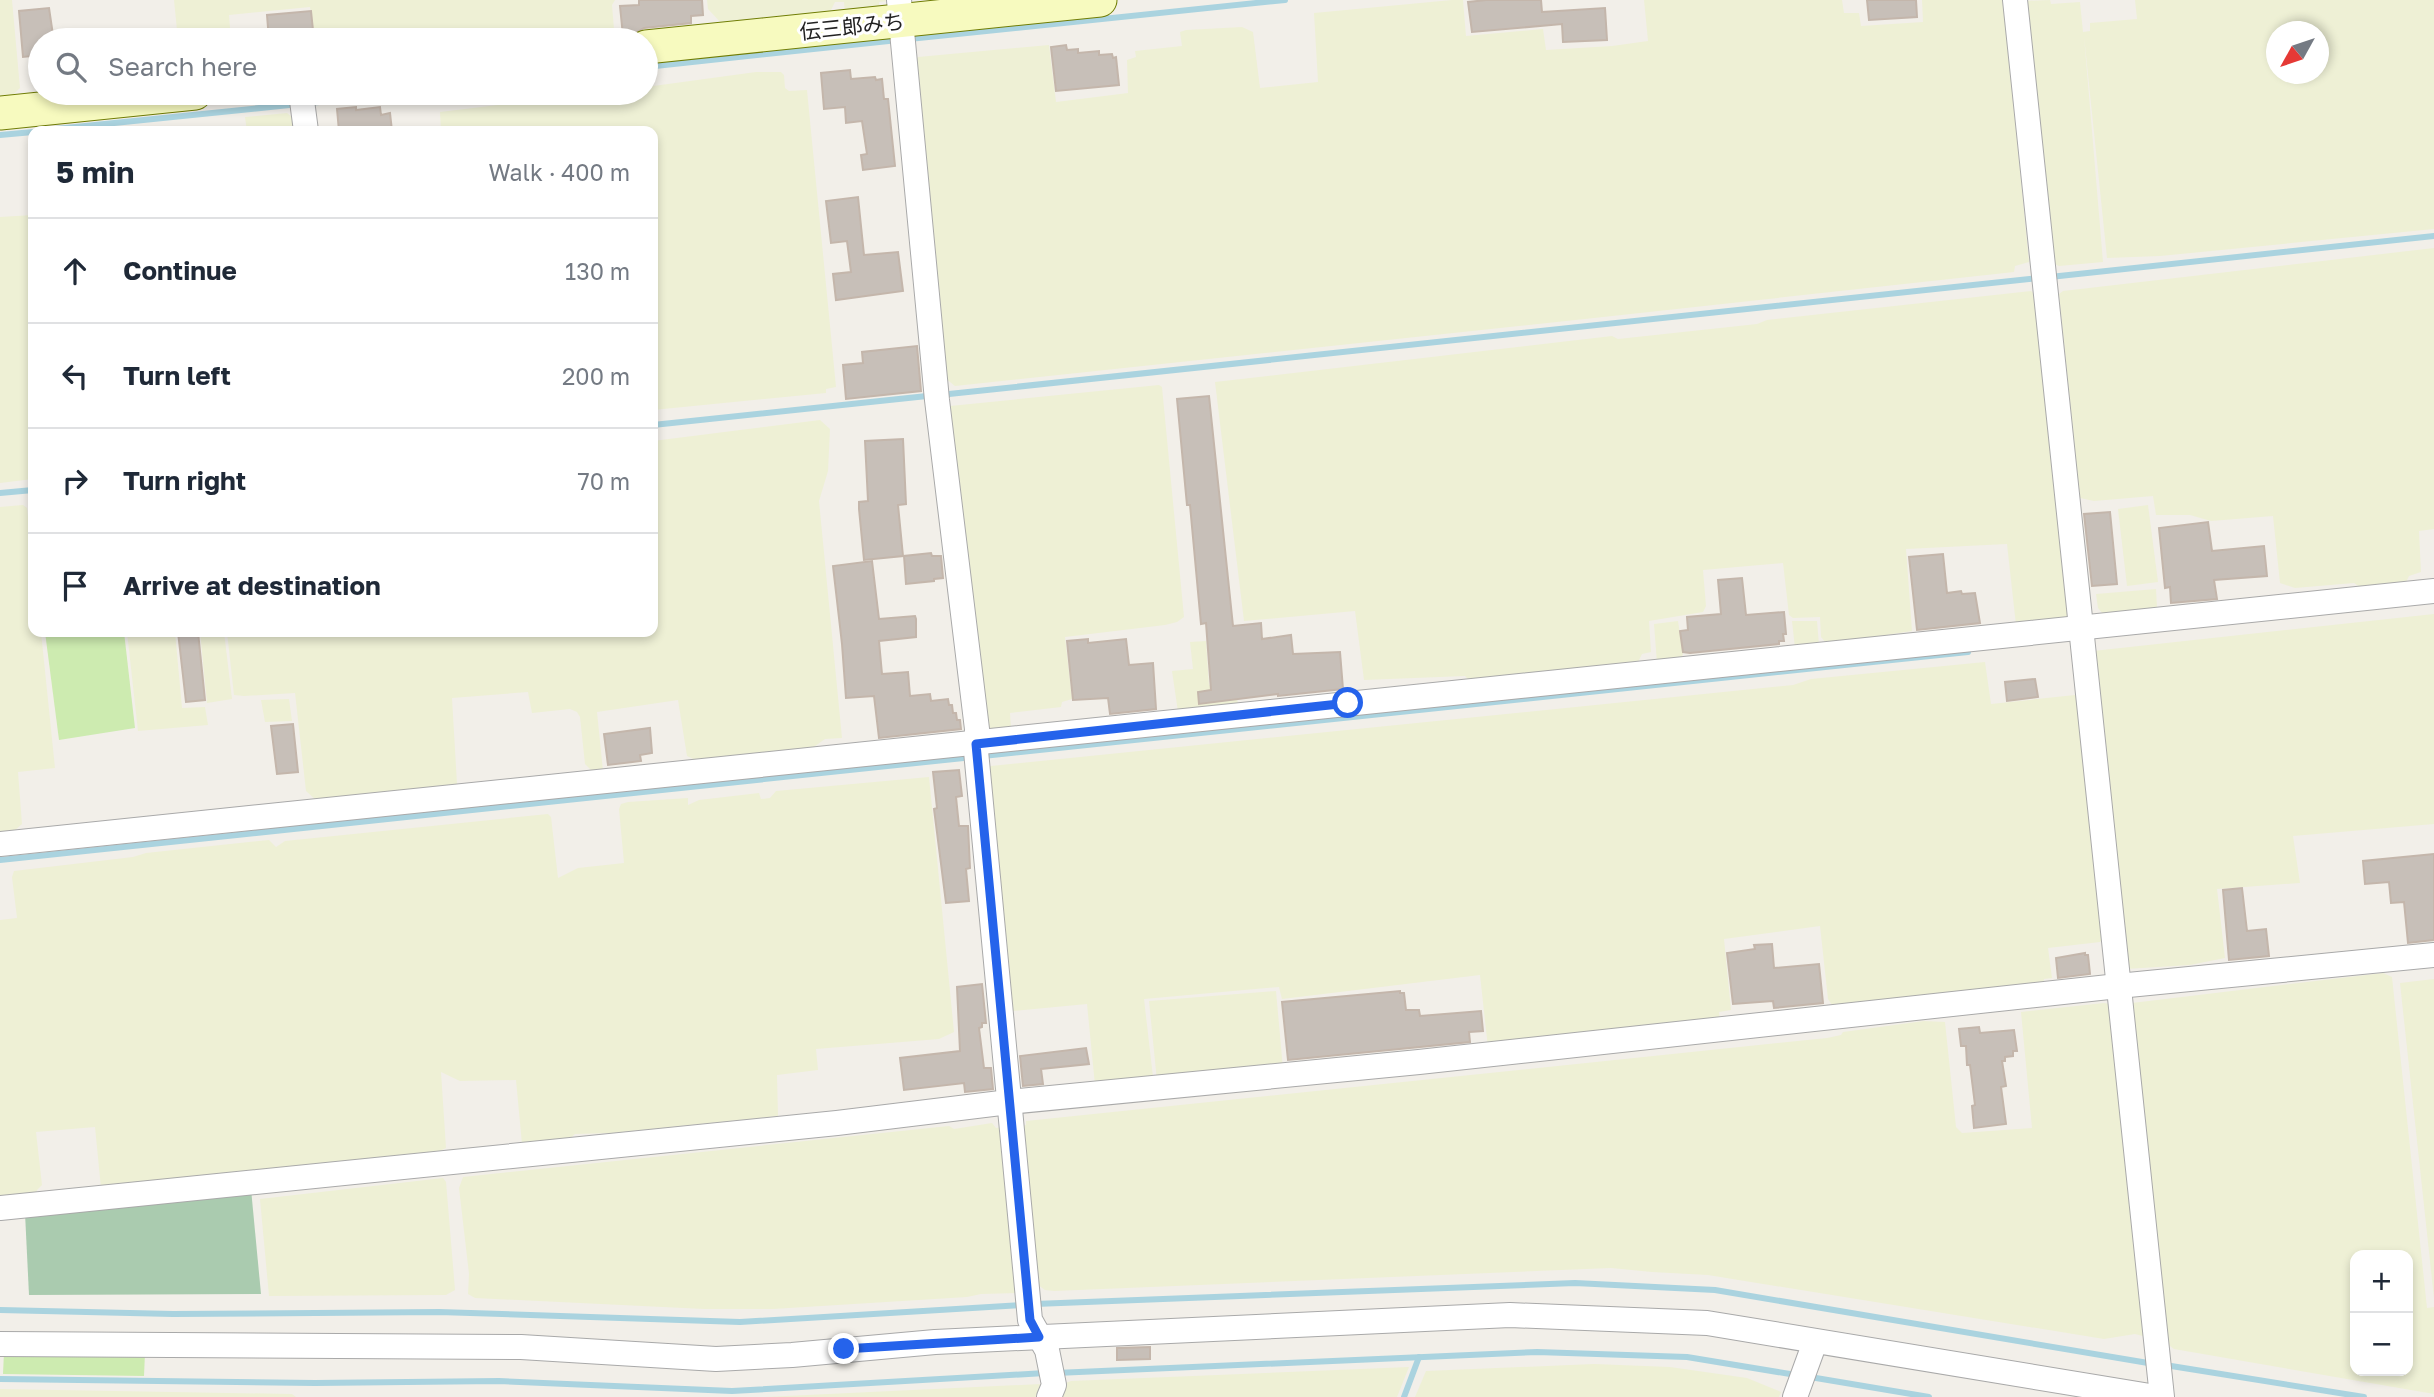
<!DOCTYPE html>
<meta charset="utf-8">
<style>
body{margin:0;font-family:"Golos Text","Noto Sans JP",sans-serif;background:#f2f2f3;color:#1f2937}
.controls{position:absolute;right:21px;bottom:21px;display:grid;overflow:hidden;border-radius:14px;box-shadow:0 4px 10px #0003}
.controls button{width:63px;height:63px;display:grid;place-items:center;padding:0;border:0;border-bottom:2px solid #e0e1e3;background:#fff;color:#1f2937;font:35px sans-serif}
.compass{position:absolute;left:2266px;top:21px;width:63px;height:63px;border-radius:50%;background:#fff;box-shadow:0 4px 10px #0003;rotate:230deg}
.stop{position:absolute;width:21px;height:21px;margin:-16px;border:5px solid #2563eb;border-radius:50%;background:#fff}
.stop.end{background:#2563eb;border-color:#fff;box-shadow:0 2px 7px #0008}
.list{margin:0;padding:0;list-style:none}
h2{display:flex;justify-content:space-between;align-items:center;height:91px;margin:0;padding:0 28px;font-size:30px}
h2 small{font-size:23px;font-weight:400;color:#747a83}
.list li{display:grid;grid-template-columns:46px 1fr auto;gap:21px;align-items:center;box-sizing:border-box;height:105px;padding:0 28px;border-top:2px solid #e0e1e3}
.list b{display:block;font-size:26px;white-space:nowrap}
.list em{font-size:23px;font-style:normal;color:#747a83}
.icon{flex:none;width:38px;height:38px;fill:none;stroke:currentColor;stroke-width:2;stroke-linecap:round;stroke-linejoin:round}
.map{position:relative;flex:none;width:2434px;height:1397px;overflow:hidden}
.search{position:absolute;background:#fff;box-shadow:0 4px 10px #0003;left:28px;top:28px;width:630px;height:77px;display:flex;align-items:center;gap:18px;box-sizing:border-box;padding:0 24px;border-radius:38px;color:#747a83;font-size:26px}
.panel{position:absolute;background:#fff;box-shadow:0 4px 10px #0003;left:28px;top:126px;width:630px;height:511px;border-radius:14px}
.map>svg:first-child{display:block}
.farmland{fill:#eef0d5;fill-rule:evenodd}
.grass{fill:#cdebb0}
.cemetery{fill:#aacbaf}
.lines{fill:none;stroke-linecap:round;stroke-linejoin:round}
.stream{stroke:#aad3df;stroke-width:6}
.building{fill:#c7bfb8;stroke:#c4b6ab;stroke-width:2}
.street-casing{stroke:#a9a9a9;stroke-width:26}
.secondary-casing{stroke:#707d05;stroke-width:35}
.street{stroke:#fff;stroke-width:24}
.secondary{stroke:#f7fabf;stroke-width:33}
.route{stroke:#2563eb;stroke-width:9}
.labels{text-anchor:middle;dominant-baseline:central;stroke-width:6;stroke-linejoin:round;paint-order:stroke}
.street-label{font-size:21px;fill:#222;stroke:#fff}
</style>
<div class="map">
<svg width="2434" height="1397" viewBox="0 0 2434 1397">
<rect width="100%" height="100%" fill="#f2efe9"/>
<g class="farmland">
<path d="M 0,0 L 12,0 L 20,88 L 6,101 L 0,102 Z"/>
<path d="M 174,0 L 615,0 L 612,5 L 614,29 L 604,37 L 581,40 L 315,40 L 310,7 L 229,15 L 231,40 L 178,40 Z"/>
<path d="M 707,0 L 890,0 L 890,1 L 879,2 L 879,10 L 845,14 L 844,2 L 835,2 L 831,10 L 821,14 L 723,25 L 708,9 Z"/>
<path d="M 1452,0 L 1463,0 L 1466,36 L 1543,29 L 1546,50 L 1612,46 L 1648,41 L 1644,0 L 1842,0 L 1844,13 L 1859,13 L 1861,26 L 1923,22 L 1922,0 L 2003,0 L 2029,262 L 2015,266 L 2014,272 L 1594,318 L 955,386 L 945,378 L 914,61 L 918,57 L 1049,45 L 1056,102 L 1128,93 L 1127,60 L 1136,57 L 1135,51 L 1182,46 L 1180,32 L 1186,30 L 1242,27 L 1253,32 L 1260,88 L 1318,82 L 1314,13 Z"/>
<path d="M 2050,0 L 2051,4 L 2080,2 L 2083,32 L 2090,31 L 2090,23 L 2137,19 L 2135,0 L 2434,0 L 2434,229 L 2160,256 L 2107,258 L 2084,36 L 2103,262 L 2059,266 L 2050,262 L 2022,1 ZM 2276,32 L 2318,32 L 2318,74 L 2276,74 Z"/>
<path d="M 756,72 L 781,72 L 784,75 L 785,88 L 789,91 L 807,90 L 836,387 L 826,389 L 826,393 L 653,410 L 653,131 L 441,131 L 440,112 L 598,93 L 646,93 L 646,87 Z"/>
<path d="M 287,113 L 297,121 L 299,131 L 247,131 L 245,117 Z"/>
<path d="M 33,215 L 33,479 L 0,483 L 0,217 Z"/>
<path d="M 2434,248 L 2434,529 L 2419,531 L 2421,572 L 2409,576 L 2405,584 L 2362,588 L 2354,583 L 2295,588 L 2280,583 L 2273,516 L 2211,521 L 2190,515 L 2156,515 L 2153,496 L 2094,501 L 2080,498 L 2059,294 L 2063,291 Z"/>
<path d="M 2031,291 L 2036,295 L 2070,615 L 2062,620 L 2016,625 L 2007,544 L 1906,549 L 1912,631 L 1827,644 L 1821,637 L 1820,617 L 1793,618 L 1789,615 L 1783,563 L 1703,570 L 1706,606 L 1703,612 L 1649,621 L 1651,652 L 1642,654 L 1637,664 L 1470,681 L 1465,676 L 1364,680 L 1355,611 L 1244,621 L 1215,382 L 1612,336 L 1618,339 L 1757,324 L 1767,320 Z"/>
<path d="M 1159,385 L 1162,387 L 1184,617 L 1177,622 L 1165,625 L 1065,637 L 1072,699 L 1062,702 L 1061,707 L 1010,713 L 1011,728 L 992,729 L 986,726 L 950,406 Z"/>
<path d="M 820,420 L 830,429 L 828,471 L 819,501 L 842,738 L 825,739 L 811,749 L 700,762 L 687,756 L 678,700 L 597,712 L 603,771 L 593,772 L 585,764 L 580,717 L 577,712 L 570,709 L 532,713 L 528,692 L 452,698 L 457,784 L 317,801 L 306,791 L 295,693 L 244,696 L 234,695 L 227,632 L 653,632 L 653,441 Z"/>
<path d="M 23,505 L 27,508 L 33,562 L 33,632 L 41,632 L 55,768 L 18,772 L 22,824 L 15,830 L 0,832 L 0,507 Z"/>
<path d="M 2148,505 L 2158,582 L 2127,586 L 2118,509 Z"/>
<path d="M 2156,589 L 2157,608 L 2103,614 L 2098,608 L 2096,594 Z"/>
<path d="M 2434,614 L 2434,824 L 2293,836 L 2300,883 L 2217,889 L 2225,958 L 2190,965 L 2126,969 L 2093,651 Z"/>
<path d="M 1678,621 L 1683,654 L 1680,660 L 1657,663 L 1654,624 Z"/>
<path d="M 1792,621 L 1817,621 L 1819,645 L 1795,648 Z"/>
<path d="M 127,632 L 175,632 L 182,708 L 205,707 L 208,725 L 138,731 Z"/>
<path d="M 200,632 L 224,632 L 232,699 L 207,703 Z"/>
<path d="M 1206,641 L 1209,685 L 1236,682 L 1238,707 L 1178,712 L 1172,671 L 1193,669 L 1190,642 Z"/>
<path d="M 1985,662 L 1991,704 L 2075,695 L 2078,699 L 2104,938 L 2100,942 L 2048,948 L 2052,978 L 2044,979 L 2043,986 L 1832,1005 L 1828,999 L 1820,926 L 1724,939 L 1731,1010 L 1719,1012 L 1720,1020 L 1488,1048 L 1480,975 L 1282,999 L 1279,987 L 1144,999 L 1153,1077 L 1095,1085 L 1087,1004 L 1013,1011 L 985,770 L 991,766 L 1793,685 L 1811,679 Z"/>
<path d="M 289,699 L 292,721 L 265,722 L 261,700 Z"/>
<path d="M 929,777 L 954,1032 L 939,1039 L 816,1049 L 818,1070 L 777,1075 L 778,1116 L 612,1133 L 575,1134 L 569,1139 L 522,1144 L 516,1080 L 460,1081 L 441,1072 L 446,1148 L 438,1152 L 101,1188 L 95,1127 L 36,1132 L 42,1185 L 37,1190 L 36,1196 L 0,1200 L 0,920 L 17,918 L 12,877 L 14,871 L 133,857 L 146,853 L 269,840 L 276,847 L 285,841 L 548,814 L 551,817 L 558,878 L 578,868 L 624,863 L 619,809 L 621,804 L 628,802 L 688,798 L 688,805 L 699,800 L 759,793 L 761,799 L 770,798 L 776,791 Z"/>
<path d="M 2383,973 L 2392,977 L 2427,1308 L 2434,1307 L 2434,1394 L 2174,1349 L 2166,1343 L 2132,1003 ZM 2355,1255 L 2408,1255 L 2408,1371 L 2355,1371 Z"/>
<path d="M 2434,979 L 2434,1298 L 2400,983 Z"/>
<path d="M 1276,991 L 1283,1069 L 1157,1081 L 1149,1001 Z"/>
<path d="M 2104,1003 L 2110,1004 L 2150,1338 L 2135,1334 L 2104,1339 L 1708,1275 L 1652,1272 L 1611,1268 L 1054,1291 L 1045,1290 L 1038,1285 L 1021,1126 L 1026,1125 L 1026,1121 L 1827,1038 L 1841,1035 L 1843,1032 L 1924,1021 L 1945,1022 L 1956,1127 L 1962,1133 L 2032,1128 L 2021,1012 Z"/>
<path d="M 992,1123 L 996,1128 L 1003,1127 L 1019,1293 L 981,1294 L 967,1297 L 773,1309 L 704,1309 L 475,1298 L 468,1294 L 469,1274 L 459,1188 L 463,1177 L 949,1126 L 954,1129 Z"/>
<path d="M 443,1178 L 446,1182 L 455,1290 L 446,1295 L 269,1296 L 260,1199 Z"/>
<path d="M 1594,1364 L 1670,1367 L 1747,1378 L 1781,1392 L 1779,1397 L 1415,1397 L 1426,1371 Z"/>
<path d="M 1409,1367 L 1397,1397 L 1058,1397 L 1063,1384 L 1071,1381 Z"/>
<path d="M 1041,1384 L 1036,1397 L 765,1397 Z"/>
<path d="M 0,1389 L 292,1394 L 296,1397 L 0,1397 Z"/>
</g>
<g class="grass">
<path d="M 45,632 L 124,632 L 135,728 L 59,740 Z"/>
<path d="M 4,1352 L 145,1353 L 144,1376 L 3,1374 Z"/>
</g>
<path class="cemetery" d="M 251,1189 L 261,1294 L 29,1295 L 25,1213 Z"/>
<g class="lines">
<g class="stream">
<path d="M 909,39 L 1285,0"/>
<path d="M 646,67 L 898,40"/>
<path d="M 309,103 L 410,93"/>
<path d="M 36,131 L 299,104"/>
<path d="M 0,135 L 33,132"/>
<path d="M 2050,277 L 2434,236"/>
<path d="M 949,394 L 2039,278"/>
<path d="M 653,425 L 927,396"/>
<path d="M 0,493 L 33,490"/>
<path d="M 983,756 L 1968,652"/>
<path d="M 0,860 L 973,757"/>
<path d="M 1035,1304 L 1575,1283 L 1715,1290 L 2154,1364"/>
<path d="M 0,1310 L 173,1314 L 439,1312 L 740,1322 L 1024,1305"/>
<path d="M 2165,1365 L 2364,1397"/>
<path d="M 1056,1373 L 1537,1352 L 1687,1357 L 1796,1375"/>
<path d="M 1810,1377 L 1929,1397"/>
<path d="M 0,1379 L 315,1383 L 499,1381 L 732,1391 L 1045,1373"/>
<path d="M 1404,1397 L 1419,1357"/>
</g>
</g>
<g class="building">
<path d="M 639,0 L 702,0 L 703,15 L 691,16 L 691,23 L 644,28 L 632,35 L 623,36 L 620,6 L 639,5 Z"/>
<path d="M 1486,0 L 1541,0 L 1542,12 L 1605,8 L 1607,40 L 1563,42 L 1562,24 L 1472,32 L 1468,2 Z"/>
<path d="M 1867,0 L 1916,0 L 1917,17 L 1869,20 Z"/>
<path d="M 49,8 L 53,35 L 51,35 L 51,40 L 40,40 L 40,55 L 23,57 L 19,11 Z"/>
<path d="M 311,11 L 314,40 L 269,40 L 267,15 Z"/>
<path d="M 1066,45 L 1067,50 L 1078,49 L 1078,53 L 1099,51 L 1099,55 L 1112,54 L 1113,58 L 1116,57 L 1119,85 L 1056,91 L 1051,47 Z"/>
<path d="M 850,70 L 851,79 L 875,77 L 876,80 L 882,79 L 884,99 L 888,99 L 895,166 L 863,170 L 861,155 L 867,154 L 862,121 L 846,123 L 845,107 L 824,109 L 821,73 Z"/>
<path d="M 356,107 L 356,110 L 380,107 L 381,115 L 390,113 L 392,131 L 339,131 L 337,109 Z"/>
<path d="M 858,197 L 864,255 L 898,252 L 903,291 L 836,300 L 833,274 L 851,272 L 847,241 L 831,243 L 826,201 Z"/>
<path d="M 917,346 L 921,391 L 846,399 L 843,365 L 863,363 L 862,352 Z"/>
<path d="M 1209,396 L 1233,626 L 1261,623 L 1262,639 L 1291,635 L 1293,654 L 1340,652 L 1343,689 L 1278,696 L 1278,694 L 1199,704 L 1198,692 L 1211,690 L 1206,623 L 1201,624 L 1190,505 L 1187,505 L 1177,399 Z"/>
<path d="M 903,439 L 906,504 L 898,505 L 903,556 L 864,560 L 859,509 L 859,502 L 868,501 L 865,441 Z"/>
<path d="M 2110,512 L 2117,584 L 2092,586 L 2084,514 Z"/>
<path d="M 2208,522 L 2212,551 L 2264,546 L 2267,576 L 2214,580 L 2217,599 L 2171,603 L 2170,587 L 2165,588 L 2159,528 Z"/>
<path d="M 931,553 L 932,556 L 941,556 L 943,578 L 934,579 L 934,581 L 906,584 L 904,556 Z"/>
<path d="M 1943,554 L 1947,593 L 1961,591 L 1962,594 L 1975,593 L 1980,623 L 1917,630 L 1909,557 Z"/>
<path d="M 872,561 L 879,619 L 915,616 L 916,619 L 916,637 L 879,641 L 882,674 L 908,672 L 910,696 L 930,694 L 931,701 L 948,699 L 949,705 L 952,705 L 953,713 L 956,713 L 957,720 L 960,720 L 961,729 L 879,738 L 874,696 L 846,698 L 842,644 L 833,566 Z"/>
<path d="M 1742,578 L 1746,615 L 1784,612 L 1786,634 L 1783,634 L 1784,641 L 1779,641 L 1779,644 L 1690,653 L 1683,652 L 1680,631 L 1688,630 L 1687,617 L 1721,614 L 1718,580 Z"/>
<path d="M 178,632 L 198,632 L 205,700 L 186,702 Z"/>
<path d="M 1088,639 L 1088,643 L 1126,639 L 1129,665 L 1153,663 L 1156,709 L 1110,714 L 1108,698 L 1073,700 L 1067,641 Z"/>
<path d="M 2035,679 L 2038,697 L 2007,701 L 2005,682 Z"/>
<path d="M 293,724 L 298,772 L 277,774 L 271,726 Z"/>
<path d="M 650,728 L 652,753 L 640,755 L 641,761 L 608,765 L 604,734 Z"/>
<path d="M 959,770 L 962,796 L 956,797 L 959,826 L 968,826 L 970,868 L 966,869 L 969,901 L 946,903 L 934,809 L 937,808 L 933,772 Z"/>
<path d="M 2434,854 L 2434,940 L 2408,943 L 2404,902 L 2391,903 L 2389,882 L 2365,884 L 2363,861 Z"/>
<path d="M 2242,888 L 2247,931 L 2266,929 L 2269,956 L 2229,960 L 2223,890 Z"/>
<path d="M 1772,944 L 1774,968 L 1819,964 L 1823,1003 L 1774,1008 L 1773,1001 L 1733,1004 L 1727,953 L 1755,949 L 1754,945 Z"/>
<path d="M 2085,953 L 2085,955 L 2088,955 L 2090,974 L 2058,978 L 2056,958 Z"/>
<path d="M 982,984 L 986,1023 L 982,1023 L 982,1027 L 979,1028 L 984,1068 L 991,1068 L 993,1089 L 965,1092 L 964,1083 L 904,1090 L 900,1058 L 960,1051 L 957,987 Z"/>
<path d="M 1400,991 L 1400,993 L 1404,993 L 1406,1010 L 1419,1010 L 1420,1016 L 1481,1011 L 1483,1031 L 1469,1032 L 1470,1042 L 1288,1060 L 1282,1002 Z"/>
<path d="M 1979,1027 L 1980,1033 L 2014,1030 L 2017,1051 L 2013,1051 L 2013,1056 L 2005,1057 L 2005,1061 L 2002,1061 L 2006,1086 L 2001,1087 L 2006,1124 L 1974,1128 L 1972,1106 L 1975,1105 L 1970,1065 L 1967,1065 L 1966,1046 L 1961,1046 L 1959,1029 Z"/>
<path d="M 1086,1048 L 1089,1064 L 1041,1069 L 1043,1084 L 1023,1086 L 1020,1056 Z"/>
<path d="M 1150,1347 L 1150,1359 L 1117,1360 L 1117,1348 Z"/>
</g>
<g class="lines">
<defs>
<g id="street">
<path d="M 899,0 L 937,400 L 977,729 L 976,751 L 1030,1320 L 1047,1350 L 1054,1385 L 1049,1397"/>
<path d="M 2015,0 L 2162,1397"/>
<path d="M 301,93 L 306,131"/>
<path d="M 0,844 L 2434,591"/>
<path d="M 0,1208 L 837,1123 L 1009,1102 L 1419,1062 L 2118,986 L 2434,955"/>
<path d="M 0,1344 L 521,1347 L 716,1359 L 792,1355 L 935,1342 L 1510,1315 L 1707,1323 L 2156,1397"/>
<path d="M 1795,1397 L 1815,1342"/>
</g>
<g id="secondary">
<path d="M 646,47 L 1100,0"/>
<path d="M 0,113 L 195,93"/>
</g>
</defs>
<use href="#street" class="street-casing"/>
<use href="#secondary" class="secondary-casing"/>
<use href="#street" class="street"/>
<use href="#secondary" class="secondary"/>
</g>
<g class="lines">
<path class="route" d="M 844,1349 L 1039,1337 L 1030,1320 L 976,744 L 1348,703"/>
</g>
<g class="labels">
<g class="street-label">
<text transform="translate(852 26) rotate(-6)">伝三郎みち</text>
</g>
</g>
</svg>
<div class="controls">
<button>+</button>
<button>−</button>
</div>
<svg class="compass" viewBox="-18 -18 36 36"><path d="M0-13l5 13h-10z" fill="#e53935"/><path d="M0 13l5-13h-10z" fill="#747a83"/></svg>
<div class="stop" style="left:1348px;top:703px"></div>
<div class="stop end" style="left:844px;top:1349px"></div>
<div class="search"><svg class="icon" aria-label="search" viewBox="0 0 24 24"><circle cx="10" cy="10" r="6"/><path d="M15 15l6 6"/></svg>Search here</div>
<section class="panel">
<h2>5 min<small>Walk · 400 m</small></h2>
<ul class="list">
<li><svg class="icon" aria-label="ahead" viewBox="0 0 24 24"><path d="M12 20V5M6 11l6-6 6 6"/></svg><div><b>Continue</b></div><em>130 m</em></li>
<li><svg class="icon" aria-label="left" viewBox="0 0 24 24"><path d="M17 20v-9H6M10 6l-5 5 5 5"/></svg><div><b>Turn left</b></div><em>200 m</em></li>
<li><svg class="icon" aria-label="right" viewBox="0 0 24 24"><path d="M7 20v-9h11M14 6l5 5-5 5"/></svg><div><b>Turn right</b></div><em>70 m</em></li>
<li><svg class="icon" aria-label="arrive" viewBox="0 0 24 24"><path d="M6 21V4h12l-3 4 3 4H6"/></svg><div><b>Arrive at destination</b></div></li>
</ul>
</section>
</div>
